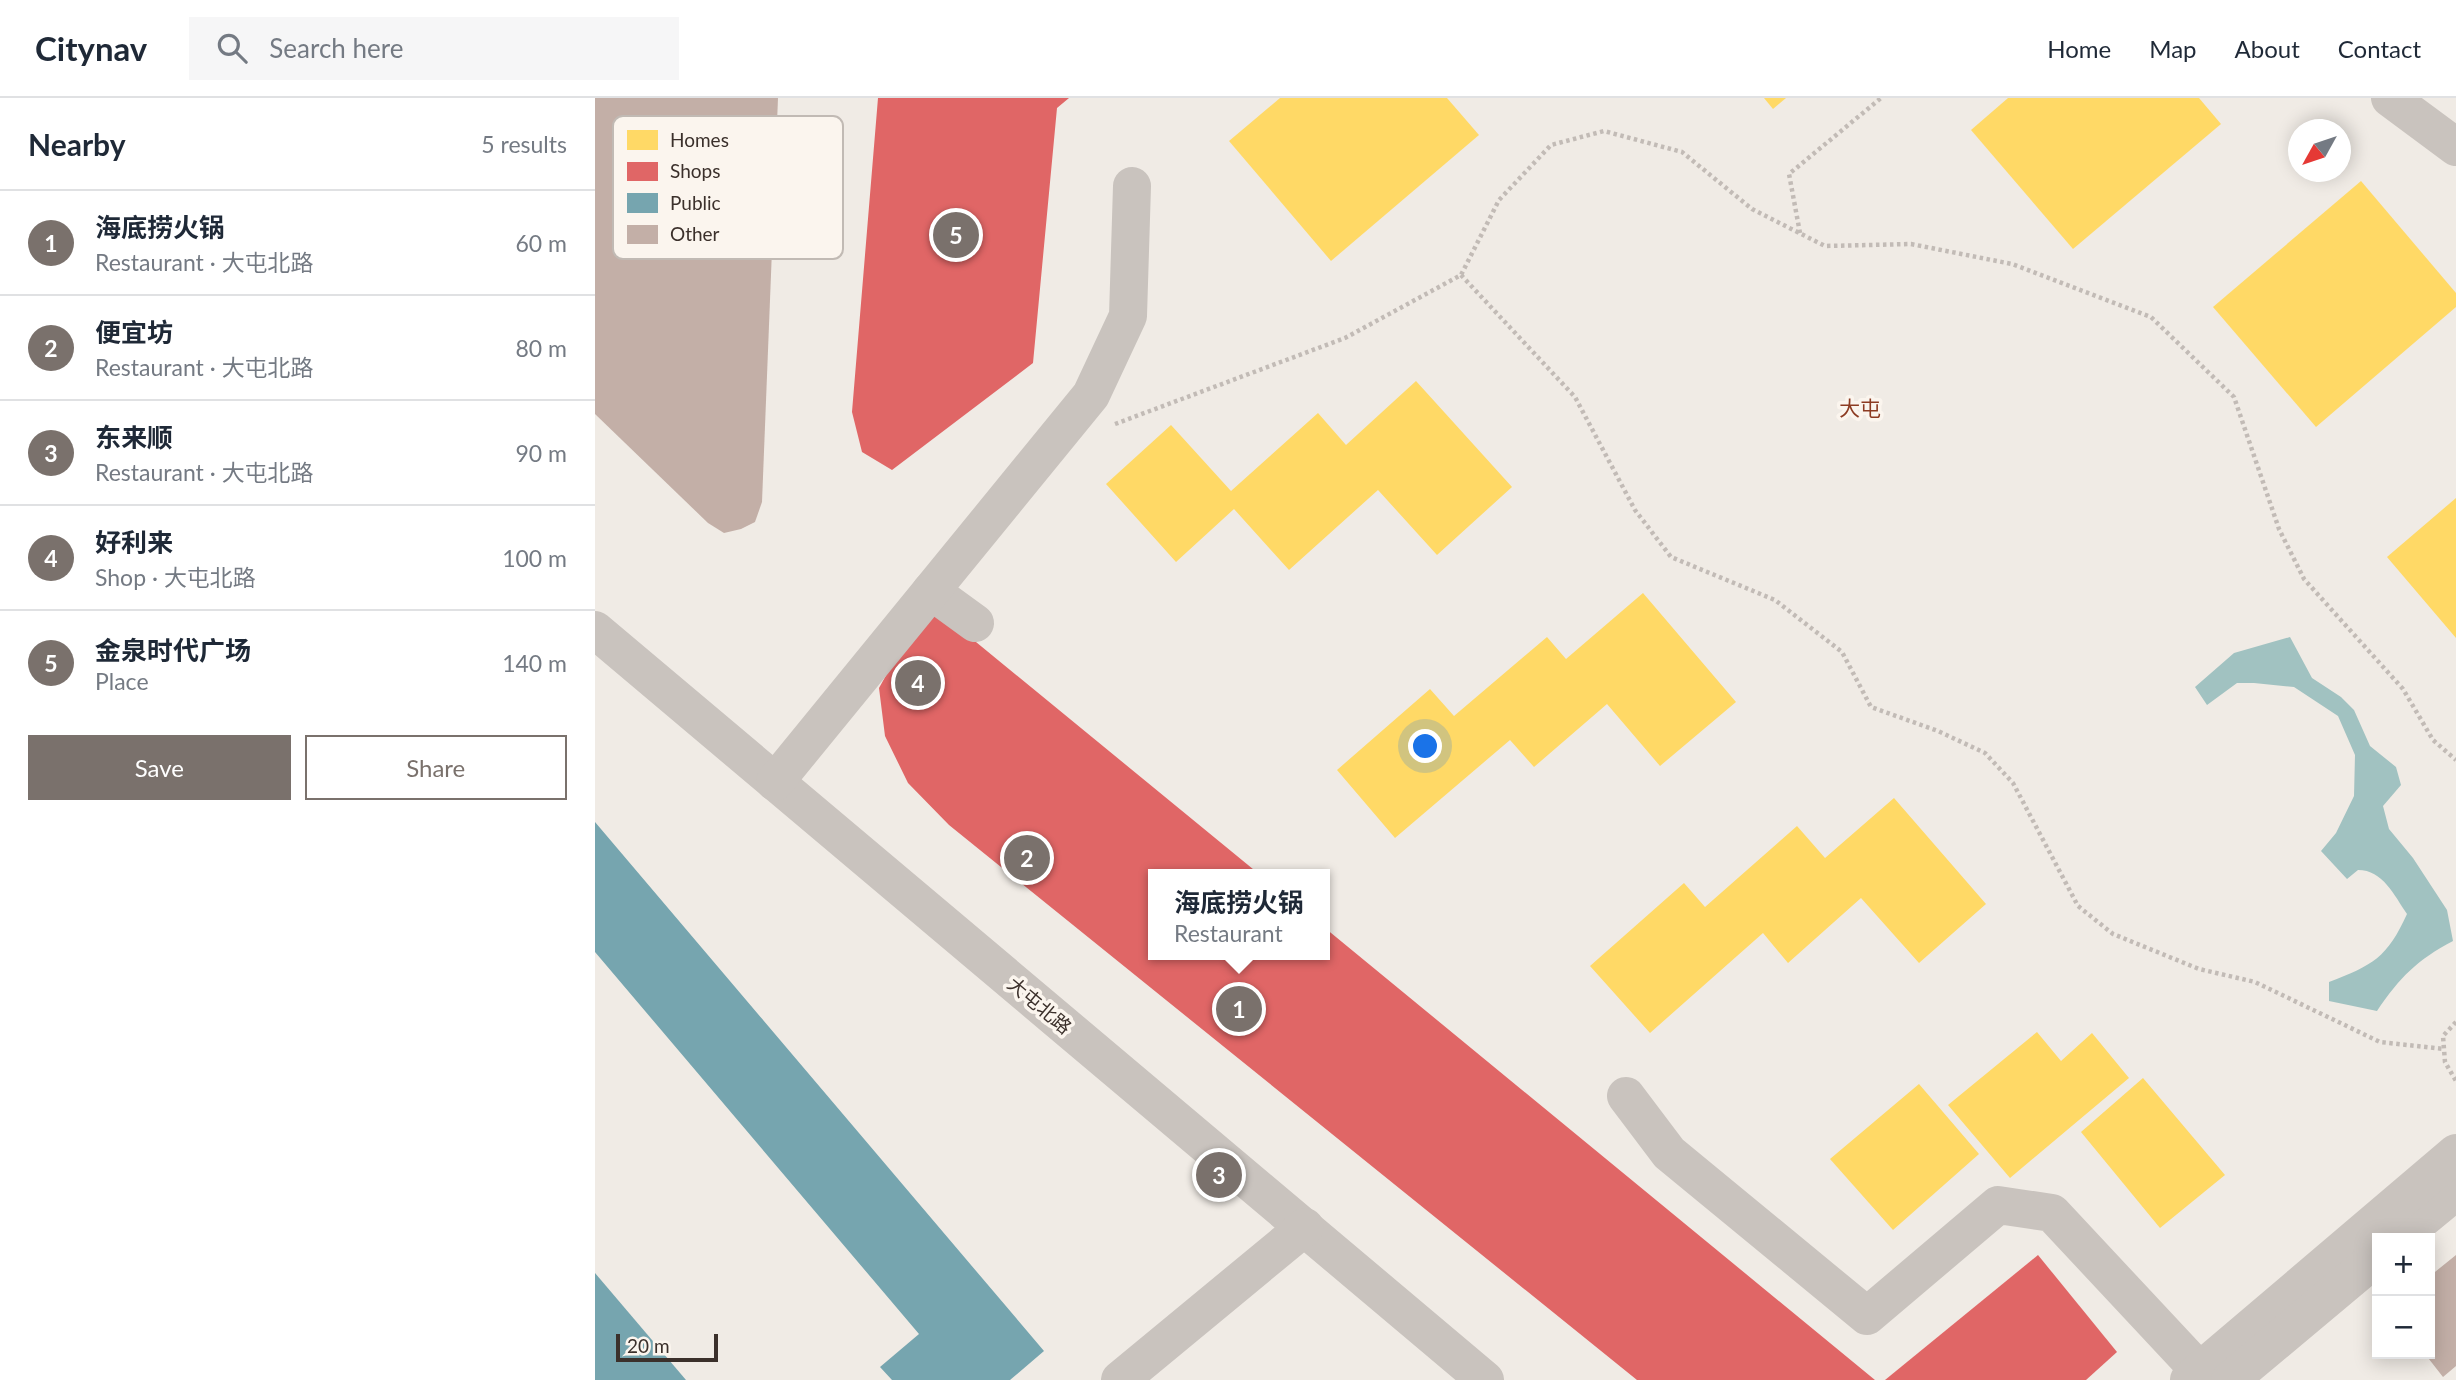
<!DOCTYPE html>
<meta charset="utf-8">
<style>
body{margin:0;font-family:Lato,"Noto Sans SC",sans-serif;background:#f6f6f7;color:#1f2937}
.controls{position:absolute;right:21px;bottom:21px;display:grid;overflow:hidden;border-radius:0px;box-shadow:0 4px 18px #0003}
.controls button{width:63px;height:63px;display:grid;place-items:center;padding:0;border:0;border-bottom:2px solid #e0e1e3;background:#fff;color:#1f2937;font:35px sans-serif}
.compass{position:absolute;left:1693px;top:21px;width:63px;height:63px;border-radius:50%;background:#fff;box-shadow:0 4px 18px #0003;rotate:230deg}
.scale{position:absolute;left:21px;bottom:18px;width:102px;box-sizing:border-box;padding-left:7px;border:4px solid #3b302b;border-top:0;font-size:19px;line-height:24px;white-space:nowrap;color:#3b302b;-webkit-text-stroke:5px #fbf5ee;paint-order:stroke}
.you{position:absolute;left:831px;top:649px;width:24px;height:24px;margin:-18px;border:5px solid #fff;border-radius:50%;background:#1a73e8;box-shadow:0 0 0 10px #1a73e833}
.badge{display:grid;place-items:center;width:46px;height:46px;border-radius:50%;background:#7a716c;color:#fff;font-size:23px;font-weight:700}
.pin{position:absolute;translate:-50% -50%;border:4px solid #fff;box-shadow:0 2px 7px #0006}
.popup{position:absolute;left:553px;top:771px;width:182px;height:91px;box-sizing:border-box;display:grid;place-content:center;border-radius:0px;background:#fff;filter:drop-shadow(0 2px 5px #0005);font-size:23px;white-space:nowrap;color:#747a83}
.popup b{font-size:26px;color:#1f2937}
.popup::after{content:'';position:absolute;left:50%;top:100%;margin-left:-14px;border:14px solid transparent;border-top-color:#fff}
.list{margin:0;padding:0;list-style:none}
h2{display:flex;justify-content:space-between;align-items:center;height:91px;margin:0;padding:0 28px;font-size:30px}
h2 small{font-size:23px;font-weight:400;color:#747a83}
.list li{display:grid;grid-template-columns:46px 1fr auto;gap:21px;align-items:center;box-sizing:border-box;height:105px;padding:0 28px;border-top:2px solid #e0e1e3}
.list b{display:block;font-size:26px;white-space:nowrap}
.list p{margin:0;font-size:23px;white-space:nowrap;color:#747a83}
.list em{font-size:23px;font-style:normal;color:#747a83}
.actions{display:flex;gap:14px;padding:21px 28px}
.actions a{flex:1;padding:16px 0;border:2px solid #7a716c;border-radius:0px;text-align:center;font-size:24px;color:#7a716c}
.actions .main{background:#7a716c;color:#fff}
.icon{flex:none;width:38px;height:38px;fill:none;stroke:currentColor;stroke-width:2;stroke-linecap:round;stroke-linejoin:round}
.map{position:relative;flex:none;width:1861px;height:1282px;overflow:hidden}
header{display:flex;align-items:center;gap:42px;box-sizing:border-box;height:98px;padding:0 35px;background:#fff;border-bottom:2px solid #e0e1e3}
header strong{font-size:33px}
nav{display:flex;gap:38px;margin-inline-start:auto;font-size:24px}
.search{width:490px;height:63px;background:#f6f6f7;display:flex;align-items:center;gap:18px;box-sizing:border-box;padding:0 24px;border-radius:0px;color:#747a83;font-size:26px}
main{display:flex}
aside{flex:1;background:#fff}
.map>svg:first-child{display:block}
.water{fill:#a1c2c1}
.homes{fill:#ffd966}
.shops{fill:#e06666}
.public{fill:#76a5af}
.building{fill:#c3afa7}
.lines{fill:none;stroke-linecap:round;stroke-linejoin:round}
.path{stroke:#c2bbb6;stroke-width:4.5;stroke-dasharray:3.5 3.5;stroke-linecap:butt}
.minor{stroke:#c9c3be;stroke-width:38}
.labels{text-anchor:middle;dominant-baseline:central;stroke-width:7;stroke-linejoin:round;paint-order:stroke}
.street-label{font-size:19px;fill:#3b302b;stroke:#fbf5ee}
.neighbourhood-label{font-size:21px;fill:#8c3b22;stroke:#fbf5ee}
.key{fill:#fbf5ee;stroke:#c1bab4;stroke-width:2}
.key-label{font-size:19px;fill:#3b302b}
</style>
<header>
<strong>Citynav</strong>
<div class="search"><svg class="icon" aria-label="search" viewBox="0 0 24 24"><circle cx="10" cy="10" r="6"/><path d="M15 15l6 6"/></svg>Search here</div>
<nav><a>Home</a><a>Map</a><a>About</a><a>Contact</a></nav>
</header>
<main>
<aside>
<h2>Nearby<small>5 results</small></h2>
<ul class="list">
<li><span class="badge">1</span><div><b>海底捞火锅</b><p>Restaurant · 大屯北路</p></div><em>60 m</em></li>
<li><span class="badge">2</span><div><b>便宜坊</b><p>Restaurant · 大屯北路</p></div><em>80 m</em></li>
<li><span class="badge">3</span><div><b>东来顺</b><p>Restaurant · 大屯北路</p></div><em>90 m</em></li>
<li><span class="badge">4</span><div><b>好利来</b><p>Shop · 大屯北路</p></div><em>100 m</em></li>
<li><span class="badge">5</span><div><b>金泉时代广场</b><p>Place</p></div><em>140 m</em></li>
</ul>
<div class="actions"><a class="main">Save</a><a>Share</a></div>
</aside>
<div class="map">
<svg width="1861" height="1282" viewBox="0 0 1861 1282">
<rect width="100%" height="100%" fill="#f0ebe5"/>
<path class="water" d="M 1695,539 L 1717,580 L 1746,599 L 1759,612 L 1775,648 L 1801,669 L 1806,687 L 1788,708 L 1794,731 L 1818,760 L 1852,812 L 1858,843 C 1822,862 1805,879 1782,913 L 1734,903 L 1734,884 C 1778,867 1792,860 1812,816 C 1799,797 1788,772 1763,772 L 1752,781 L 1726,753 L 1741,735 L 1759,698 L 1760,657 L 1743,618 L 1699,589 L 1659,585 L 1642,585 L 1612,607 L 1600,589 L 1639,555 Z"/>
<g class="homes">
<path d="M 685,0 L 852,0 L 884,37 L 736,163 L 634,43 Z"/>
<path d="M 1169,0 L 1191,0 L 1178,11 Z"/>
<path d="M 1413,0 L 1604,0 L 1626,26 L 1478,151 L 1376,32 Z"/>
<path d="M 1766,83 L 1861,195 L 1861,209 L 1721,329 L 1618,209 Z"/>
<path d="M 821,283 L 917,389 L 842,457 L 783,392 L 694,472 L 639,411 L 581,464 L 511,386 L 576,327 L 636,393 L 723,315 L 751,347 Z"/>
<path d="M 1861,400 L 1861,540 L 1792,459 Z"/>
<path d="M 1048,495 L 1141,604 L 1065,668 L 1012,606 L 939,669 L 915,642 L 800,740 L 742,672 L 835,591 L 859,618 L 952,539 L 971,561 Z"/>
<path d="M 1299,700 L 1391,806 L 1324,865 L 1266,800 L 1193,865 L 1168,835 L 1055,935 L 995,868 L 1089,785 L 1110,809 L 1202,728 L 1230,760 Z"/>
<path d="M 1442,934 L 1466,963 L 1497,935 L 1534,980 L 1415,1080 L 1353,1007 Z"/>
<path d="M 1548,980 L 1630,1077 L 1565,1130 L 1486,1034 Z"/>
<path d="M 1324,986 L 1384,1056 L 1298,1132 L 1235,1061 Z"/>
</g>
<g class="shops">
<path d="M 283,0 L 474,0 L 462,10 L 438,265 L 297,372 L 267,354 L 257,314 Z"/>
<path d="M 342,512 L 664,776 L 558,776 L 558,857 L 730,857 L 730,830 L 1280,1282 L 1042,1282 L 354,727 L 313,685 L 290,638 L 284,590 L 304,554 Z"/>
<path d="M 1443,1157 L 1522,1254 L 1491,1282 L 1290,1282 Z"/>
</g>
<g class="public">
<path d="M 0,724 L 449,1253 L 415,1282 L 297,1282 L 285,1269 L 324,1236 L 0,854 Z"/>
<path d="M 0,1175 L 91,1282 L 0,1282 Z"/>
</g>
<g class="building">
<path d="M 0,0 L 183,0 L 167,404 L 160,424 L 146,431 L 129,435 L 113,425 L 0,316 Z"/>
<path d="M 1861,1157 L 1861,1268 L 1848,1279 L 1830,1256 L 1835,1256 L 1835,1178 Z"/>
</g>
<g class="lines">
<g class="path">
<path d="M 1205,135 L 1194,76 L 1286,0"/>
<path d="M 866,177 L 980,299 L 1040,412 L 1076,459 L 1180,502 L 1247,554 L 1276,609 L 1343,633 L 1390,655 L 1418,685 L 1483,808 L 1518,836 L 1604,871 L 1660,884 L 1785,944 L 1849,951"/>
<path d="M 520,326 L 750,240 L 866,177 L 904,102 L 956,47 L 1009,33 L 1087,54 L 1157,111 L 1230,148 L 1316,146 L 1417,166 L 1556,219 L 1639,299 L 1684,431 L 1709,481 L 1808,591 L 1838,642 L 1861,662"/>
<path d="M 1861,924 L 1848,938 L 1850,964 L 1861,983"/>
</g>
<g class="minor">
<path d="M 1795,0 L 1861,49"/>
<path d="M 336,493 L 380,525"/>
<path d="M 0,532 L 890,1282"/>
<path d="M 180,684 L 496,297 L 533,218 L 537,88"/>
<path d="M 1031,998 L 1074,1055 L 1272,1218 L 1403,1107 L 1457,1115 L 1613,1282"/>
<path d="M 1804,1140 L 1861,1093"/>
<path d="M 525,1282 L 710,1129"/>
<path d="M 1594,1282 L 1861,1055"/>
<path d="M 1635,1282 L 1782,1159"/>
</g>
</g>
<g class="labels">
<g class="street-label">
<text transform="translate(445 907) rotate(40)">大屯北路</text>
</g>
<g class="neighbourhood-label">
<text x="1265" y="309">大屯</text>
</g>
</g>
<rect x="18" y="18" width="230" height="143" rx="10" class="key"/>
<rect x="32" y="32" width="31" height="20" fill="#ffd966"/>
<rect x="32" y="64" width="31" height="19" fill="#e06666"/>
<rect x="32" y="95" width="31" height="20" fill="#76a5af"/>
<rect x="32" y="127" width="31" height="19" fill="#c3afa7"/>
<g class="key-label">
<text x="75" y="49">Homes</text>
<text x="75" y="80">Shops</text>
<text x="75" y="112">Public</text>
<text x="75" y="143">Other</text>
</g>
</svg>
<div class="controls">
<button>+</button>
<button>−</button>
</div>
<svg class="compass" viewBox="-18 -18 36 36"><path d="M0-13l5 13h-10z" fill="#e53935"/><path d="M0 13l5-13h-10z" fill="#747a83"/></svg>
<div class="scale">20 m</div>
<div class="you"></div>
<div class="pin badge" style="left:644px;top:911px">1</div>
<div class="popup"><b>海底捞火锅</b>Restaurant</div>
<div class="pin badge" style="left:432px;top:760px">2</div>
<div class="pin badge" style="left:624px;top:1077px">3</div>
<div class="pin badge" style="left:323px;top:585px">4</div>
<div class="pin badge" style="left:361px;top:137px">5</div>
</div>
</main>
